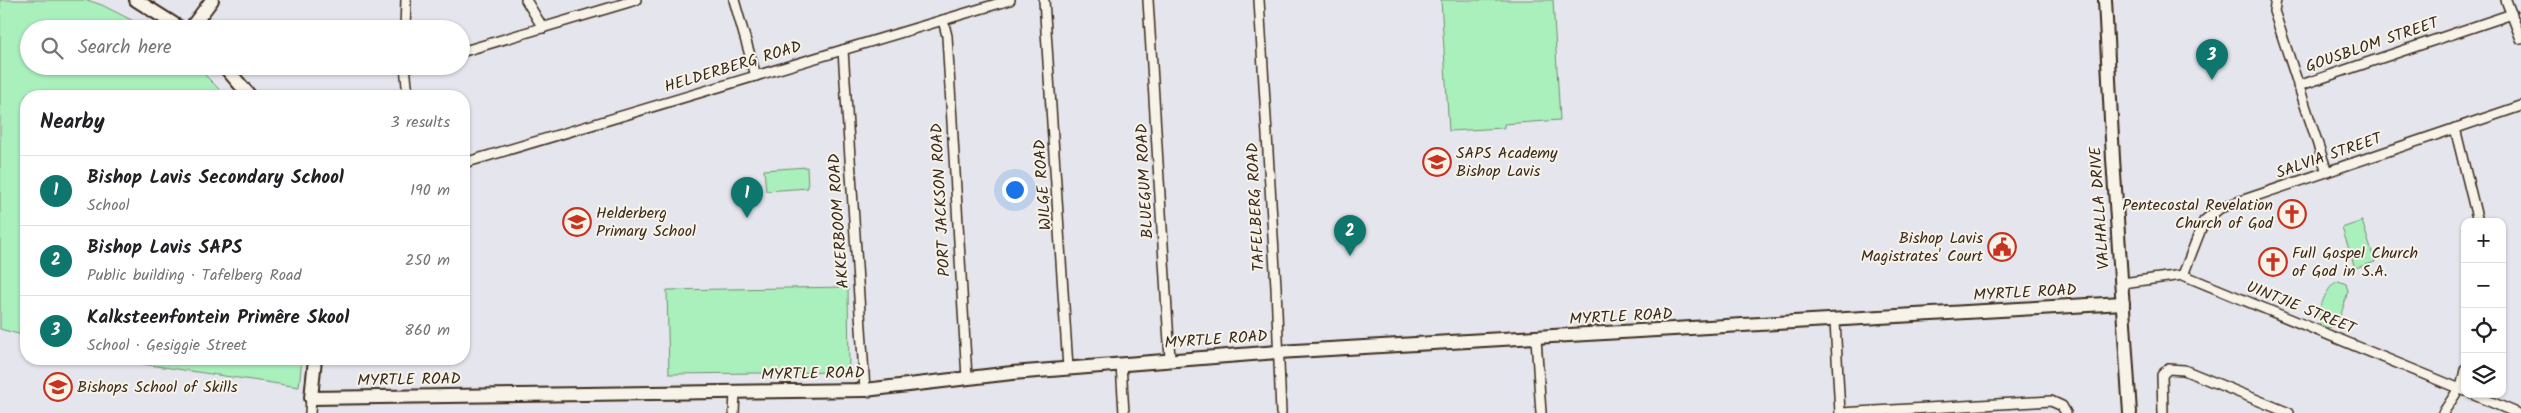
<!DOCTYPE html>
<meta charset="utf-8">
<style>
body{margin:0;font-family:Kalam,sans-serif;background:#f6f6f6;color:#202124}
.controls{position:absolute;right:15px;bottom:15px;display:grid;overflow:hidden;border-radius:10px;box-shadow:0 1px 4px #0004}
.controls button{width:45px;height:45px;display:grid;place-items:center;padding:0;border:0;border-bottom:1px solid #e0e0e0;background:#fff;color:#202124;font:25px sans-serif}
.you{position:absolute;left:1014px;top:189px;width:18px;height:18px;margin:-12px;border:4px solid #fff;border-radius:50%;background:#1a73e8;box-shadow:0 0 0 8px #1a73e833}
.badge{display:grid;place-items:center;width:32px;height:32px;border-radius:50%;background:#0f766e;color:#fff;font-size:16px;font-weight:700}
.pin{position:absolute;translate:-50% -41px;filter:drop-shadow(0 1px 2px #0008)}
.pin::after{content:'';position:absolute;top:26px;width:18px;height:15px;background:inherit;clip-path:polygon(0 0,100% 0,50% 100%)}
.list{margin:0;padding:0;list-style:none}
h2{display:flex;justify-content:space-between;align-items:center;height:65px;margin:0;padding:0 20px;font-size:21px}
h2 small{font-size:16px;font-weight:400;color:#757577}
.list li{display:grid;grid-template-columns:32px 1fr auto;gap:15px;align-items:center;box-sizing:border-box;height:70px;padding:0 20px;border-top:1px solid #e0e0e0}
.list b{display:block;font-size:19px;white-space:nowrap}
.list p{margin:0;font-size:16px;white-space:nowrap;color:#757577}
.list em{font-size:16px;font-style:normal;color:#757577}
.icon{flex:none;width:28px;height:28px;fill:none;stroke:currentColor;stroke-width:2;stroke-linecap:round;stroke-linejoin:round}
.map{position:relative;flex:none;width:2521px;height:413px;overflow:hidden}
.search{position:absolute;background:#fff;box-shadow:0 1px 4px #0004;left:20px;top:20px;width:450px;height:55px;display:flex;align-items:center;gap:12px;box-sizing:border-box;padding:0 18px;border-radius:28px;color:#757577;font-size:19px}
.panel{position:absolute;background:#fff;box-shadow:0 1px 4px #0004;left:20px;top:90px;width:450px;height:275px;border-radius:20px}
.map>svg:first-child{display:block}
.green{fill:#a9f0bd;stroke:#728d6e}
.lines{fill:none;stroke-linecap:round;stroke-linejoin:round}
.street-casing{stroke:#3b2a1e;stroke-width:12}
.secondary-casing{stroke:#3b2a1e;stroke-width:16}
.street{stroke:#f7f3e8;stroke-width:9}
.secondary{stroke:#f7f3e8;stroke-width:12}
.labels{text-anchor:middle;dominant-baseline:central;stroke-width:4;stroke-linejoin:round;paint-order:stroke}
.street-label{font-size:16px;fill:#3b2a1e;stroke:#f7f3e8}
.poi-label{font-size:16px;fill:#3b2a1e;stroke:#f7f3e8;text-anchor:start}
</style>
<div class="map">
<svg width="2521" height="413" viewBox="0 0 2521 413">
<rect width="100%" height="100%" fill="#e5e6ed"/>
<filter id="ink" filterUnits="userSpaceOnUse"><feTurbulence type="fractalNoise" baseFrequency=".02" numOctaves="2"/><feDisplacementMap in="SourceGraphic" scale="10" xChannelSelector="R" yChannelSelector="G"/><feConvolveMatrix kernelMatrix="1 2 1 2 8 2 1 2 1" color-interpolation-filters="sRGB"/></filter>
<g filter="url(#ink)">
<g class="green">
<path d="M 0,0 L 87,0 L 102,5 L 149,29 L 29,29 L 29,66 L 196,66 L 226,96 L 26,96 L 26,336 L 0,329 Z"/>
<path d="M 1441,0 L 1553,0 L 1560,120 L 1504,124 L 1504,128 L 1449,131 Z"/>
<path d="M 807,167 L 808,188 L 766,191 L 764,170 Z"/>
<path d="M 2362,221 L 2375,262 L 2355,268 L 2342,228 Z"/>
<path d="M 2339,281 L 2346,284 L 2348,291 C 2344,304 2338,337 2320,325 C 2315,314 2327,284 2339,281 Z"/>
<path d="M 848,287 L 849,372 L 669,374 L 667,290 Z"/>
<path d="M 109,359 L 302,359 L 299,387 Z"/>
</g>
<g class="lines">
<defs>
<g id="street">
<path d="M 526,0 L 543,28"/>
<path d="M 734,0 L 756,76"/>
<path d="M 1044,0 L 1068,368"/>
<path d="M 1148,0 L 1170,359"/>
<path d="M 1259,0 L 1276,287 L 1281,413"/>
<path d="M 2276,0 L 2274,11 L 2327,172"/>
<path d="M 2506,0 L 2521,39"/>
<path d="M 943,20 L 947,36 L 967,378"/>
<path d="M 405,29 L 406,0"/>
<path d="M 843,50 L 865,390"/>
<path d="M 461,52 L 636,0"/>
<path d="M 405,66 L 408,96"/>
<path d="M 2298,86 L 2512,14"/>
<path d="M 2455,128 L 2478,222"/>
<path d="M 464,163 L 1010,0"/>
<path d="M 2183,275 L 2204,221 L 2220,208 L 2521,106"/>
<path d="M 2122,283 L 2183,275 L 2465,391"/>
<path d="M 1835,321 L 1840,413"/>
<path d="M 1536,338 L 1541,413"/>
<path d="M 1121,364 L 1124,413"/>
<path d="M 2472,394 L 2517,413"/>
<path d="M 310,413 L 311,398"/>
<path d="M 734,413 L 735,392"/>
<path d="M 1840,413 L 2051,401 L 2062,406 L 2066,413"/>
<path d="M 2163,413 L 2162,375 L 2168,369 L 2184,370 L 2289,413"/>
<path d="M 2443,413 L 2462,384 L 2465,370"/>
</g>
<g id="secondary">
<path d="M 136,0 L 182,29"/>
<path d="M 2105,0 L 2113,159 L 2130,413"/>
<path d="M 190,29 L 212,0"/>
<path d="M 224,66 L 250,96"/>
<path d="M 315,359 L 311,398 L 865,390 L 1012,373 L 1278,352 L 2123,303"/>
</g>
</defs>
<use href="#street" class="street-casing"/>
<use href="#secondary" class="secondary-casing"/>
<use href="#street" class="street"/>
<use href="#secondary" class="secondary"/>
</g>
</g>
<defs>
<symbol id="university-ring" viewBox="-11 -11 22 22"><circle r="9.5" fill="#f7f3e8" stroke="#c8321e" stroke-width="1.5"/><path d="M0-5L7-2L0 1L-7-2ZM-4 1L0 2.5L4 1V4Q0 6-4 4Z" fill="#c8321e"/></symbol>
<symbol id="church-ring" viewBox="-11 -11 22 22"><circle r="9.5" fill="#f7f3e8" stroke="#c8321e" stroke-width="1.5"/><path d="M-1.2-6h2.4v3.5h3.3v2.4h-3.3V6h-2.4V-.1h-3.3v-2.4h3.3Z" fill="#c8321e"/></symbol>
<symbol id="school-ring" viewBox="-11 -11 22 22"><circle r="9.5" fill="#f7f3e8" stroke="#c8321e" stroke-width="1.5"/><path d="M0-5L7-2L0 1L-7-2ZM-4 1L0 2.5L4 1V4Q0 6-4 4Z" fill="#c8321e"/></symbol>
<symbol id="civic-ring" viewBox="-11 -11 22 22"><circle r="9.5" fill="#f7f3e8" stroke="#c8321e" stroke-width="1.5"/><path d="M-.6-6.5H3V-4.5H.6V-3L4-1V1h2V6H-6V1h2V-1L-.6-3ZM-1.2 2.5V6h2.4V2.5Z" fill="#c8321e"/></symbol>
</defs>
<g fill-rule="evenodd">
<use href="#university-ring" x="1421" y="146" width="32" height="32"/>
<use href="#church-ring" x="2276" y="198" width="32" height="32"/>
<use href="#school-ring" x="561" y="206" width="32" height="32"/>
<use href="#civic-ring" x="1986" y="231" width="32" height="32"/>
<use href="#church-ring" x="2257" y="246" width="32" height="32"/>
<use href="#school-ring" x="42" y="371" width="32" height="32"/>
</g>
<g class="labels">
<g class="street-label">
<text transform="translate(2372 45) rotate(-19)">GOUSBLOM STREET</text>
<text transform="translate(733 67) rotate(-17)">HELDERBERG ROAD</text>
<text transform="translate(2329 156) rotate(-19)">SALVIA STREET</text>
<text transform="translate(1145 181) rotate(-93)">BLUEGUM ROAD</text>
<text transform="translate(1043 185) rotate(-94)">WILGE ROAD</text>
<text transform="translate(941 200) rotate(-93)">PORT JACKSON ROAD</text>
<text transform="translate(1256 207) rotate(-93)">TAFELBERG ROAD</text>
<text transform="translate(2100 208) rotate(-94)">VALHALLA DRIVE</text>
<text transform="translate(839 221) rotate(-94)">AKKERBOOM ROAD</text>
<text transform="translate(2025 293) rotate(-3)">MYRTLE ROAD</text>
<text transform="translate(2301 308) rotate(22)">UINTJIE STREET</text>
<text transform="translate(1621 317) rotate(-3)">MYRTLE ROAD</text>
<text transform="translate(1216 340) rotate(-4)">MYRTLE ROAD</text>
<text transform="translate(813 374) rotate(-1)">MYRTLE ROAD</text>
<text transform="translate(409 380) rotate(-1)">MYRTLE ROAD</text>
</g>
<g class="poi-label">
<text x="1456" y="153">SAPS Academy<tspan x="1456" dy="18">Bishop Lavis</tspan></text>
<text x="2273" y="205" text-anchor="end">Pentecostal Revelation<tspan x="2273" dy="18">Church of God</tspan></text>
<text x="596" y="213">Helderberg<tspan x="596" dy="18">Primary School</tspan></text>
<text x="1983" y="238" text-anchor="end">Bishop Lavis<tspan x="1983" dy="18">Magistrates' Court</tspan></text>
<text x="2292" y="253">Full Gospel Church<tspan x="2292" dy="18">of God in S.A.</tspan></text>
<text x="77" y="387">Bishops School of Skills</text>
</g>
</g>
</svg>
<div class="controls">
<button>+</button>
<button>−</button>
<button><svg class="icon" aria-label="locate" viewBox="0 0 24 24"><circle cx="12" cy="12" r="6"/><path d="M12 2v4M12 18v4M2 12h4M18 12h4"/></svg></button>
<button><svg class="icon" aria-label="layers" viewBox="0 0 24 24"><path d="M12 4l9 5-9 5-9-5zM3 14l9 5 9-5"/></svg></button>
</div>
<div class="you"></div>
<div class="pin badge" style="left:747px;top:218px">1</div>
<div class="pin badge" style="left:1350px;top:256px">2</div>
<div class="pin badge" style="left:2212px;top:80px">3</div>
<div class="search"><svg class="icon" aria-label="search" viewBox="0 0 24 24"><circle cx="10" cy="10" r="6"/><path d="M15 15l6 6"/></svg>Search here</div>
<section class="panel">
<h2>Nearby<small>3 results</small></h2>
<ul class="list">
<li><span class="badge">1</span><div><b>Bishop Lavis Secondary School</b><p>School</p></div><em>190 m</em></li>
<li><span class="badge">2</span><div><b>Bishop Lavis SAPS</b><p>Public building · Tafelberg Road</p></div><em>250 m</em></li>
<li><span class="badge">3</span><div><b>Kalksteenfontein Primêre Skool</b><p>School · Gesiggie Street</p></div><em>860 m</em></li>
</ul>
</section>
</div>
